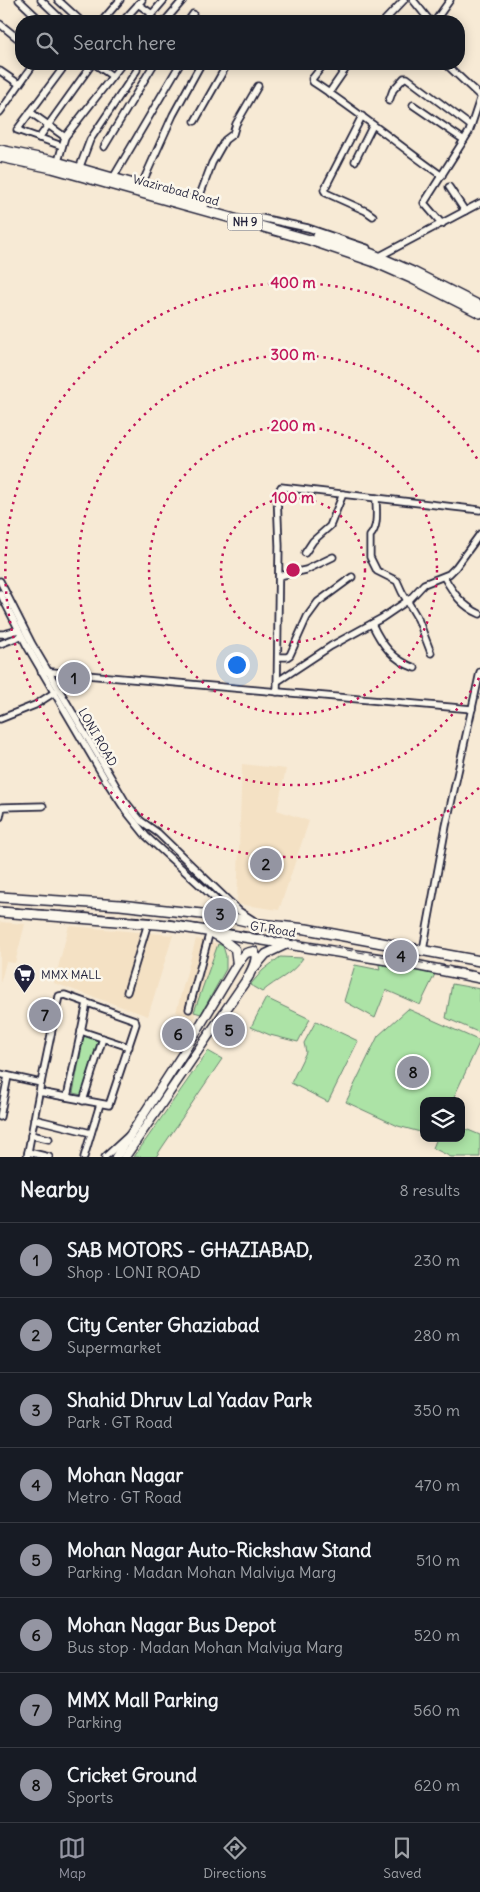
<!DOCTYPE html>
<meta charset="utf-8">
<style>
body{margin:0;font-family:Delius,sans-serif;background:#20242c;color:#f1f3f6}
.controls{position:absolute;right:15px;bottom:15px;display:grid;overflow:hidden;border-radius:10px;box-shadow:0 2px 12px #0003}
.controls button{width:45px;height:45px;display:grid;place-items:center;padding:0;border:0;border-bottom:1px solid #363941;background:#171b24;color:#f1f3f6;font:25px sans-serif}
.you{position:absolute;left:236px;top:664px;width:18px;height:18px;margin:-12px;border:4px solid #fff;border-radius:50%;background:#1a73e8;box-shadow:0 0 0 8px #1a73e833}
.badge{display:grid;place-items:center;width:32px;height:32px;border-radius:50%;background:#9495a2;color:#111;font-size:16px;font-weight:700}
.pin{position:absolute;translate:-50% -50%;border:2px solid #fff;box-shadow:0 1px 5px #0006}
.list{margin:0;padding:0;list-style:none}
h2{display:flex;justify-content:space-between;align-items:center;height:65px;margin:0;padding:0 20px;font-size:21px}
h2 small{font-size:16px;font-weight:400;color:#9ea1a6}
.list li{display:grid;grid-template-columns:32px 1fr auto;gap:15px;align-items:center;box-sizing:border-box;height:75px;padding:0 20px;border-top:1px solid #363941}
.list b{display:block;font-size:19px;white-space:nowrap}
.list p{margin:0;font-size:16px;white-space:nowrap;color:#9ea1a6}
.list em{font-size:16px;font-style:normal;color:#9ea1a6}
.icon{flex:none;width:28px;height:28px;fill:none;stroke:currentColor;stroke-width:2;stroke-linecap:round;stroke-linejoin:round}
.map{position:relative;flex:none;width:480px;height:1157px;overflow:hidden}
.search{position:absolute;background:#171b24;box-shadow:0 2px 12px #0003;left:15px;right:15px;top:15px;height:55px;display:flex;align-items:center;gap:12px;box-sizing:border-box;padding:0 18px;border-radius:20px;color:#9ea1a6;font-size:19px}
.sheet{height:665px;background:#171b24}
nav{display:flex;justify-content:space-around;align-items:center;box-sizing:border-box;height:70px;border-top:1px solid #363941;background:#171b24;font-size:14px;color:#9ea1a6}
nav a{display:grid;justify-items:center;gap:2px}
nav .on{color:#9495a2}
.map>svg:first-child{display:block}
.built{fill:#f4e1c4}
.green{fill:#ace3a6;stroke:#678270}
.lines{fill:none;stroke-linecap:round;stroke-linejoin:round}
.minor-casing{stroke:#22223b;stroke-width:9}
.major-casing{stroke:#22223b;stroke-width:11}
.highway-casing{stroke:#22223b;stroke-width:12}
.minor{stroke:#fbf7ec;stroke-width:5.5}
.major{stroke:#fbf7ec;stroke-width:8}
.highway{stroke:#fbf7ec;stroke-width:9}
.rail{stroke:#22223b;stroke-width:1;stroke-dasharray:8 4;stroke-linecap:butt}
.ring{fill:none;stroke:#c2185b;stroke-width:2.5;stroke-dasharray:2.5 5}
.labels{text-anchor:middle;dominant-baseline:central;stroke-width:5;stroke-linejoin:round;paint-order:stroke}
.shield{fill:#fbf7ec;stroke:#636270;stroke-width:1}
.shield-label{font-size:11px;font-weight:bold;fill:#22223b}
.street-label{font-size:12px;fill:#22223b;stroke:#fbf7ec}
.poi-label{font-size:12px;fill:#22223b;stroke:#fbf7ec;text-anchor:start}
.centre{fill:#c2185b;stroke:#fbf7ec;stroke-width:2.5}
.ring-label{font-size:15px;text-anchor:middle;font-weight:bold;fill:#c2185b;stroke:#fbf7ec;stroke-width:5;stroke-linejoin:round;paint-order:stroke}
</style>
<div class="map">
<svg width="480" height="1157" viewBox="0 0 480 1157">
<rect width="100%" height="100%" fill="#f7ead5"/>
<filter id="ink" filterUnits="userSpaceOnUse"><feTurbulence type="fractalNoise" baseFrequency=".02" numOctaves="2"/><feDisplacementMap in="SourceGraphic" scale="10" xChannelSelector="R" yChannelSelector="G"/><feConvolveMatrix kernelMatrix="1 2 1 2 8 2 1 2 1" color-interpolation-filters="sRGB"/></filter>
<g filter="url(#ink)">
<g class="built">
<path d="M 242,764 L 286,769 L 277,810 L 309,821 L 279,910 L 237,904 Z"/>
<path d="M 0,922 L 25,924 L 15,963 L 6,962 L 0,984 Z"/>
<path d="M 69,926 L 173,935 L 148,1016 L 54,983 Z"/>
<path d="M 196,939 L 219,944 L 194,1018 L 176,1012 Z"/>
</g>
<g class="green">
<path d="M 218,944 L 223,946 L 226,956 L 226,969 L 201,1014 L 194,1012 Z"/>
<path d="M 280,957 L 303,958 C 291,976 278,978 262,992 L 250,985 L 263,970 Z"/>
<path d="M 378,959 L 437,970 L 420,1005 L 386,990 L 375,1018 L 344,1001 L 355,965 L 380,970 Z"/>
<path d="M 452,984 L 480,989 L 480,1033 L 446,1018 Z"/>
<path d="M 266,998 L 310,1019 L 298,1042 L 270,1035 L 251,1027 Z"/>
<path d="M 408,1009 L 480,1041 L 452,1101 L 424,1101 L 424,1133 L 398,1126 L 346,1102 L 378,1036 Z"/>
<path d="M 316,1021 L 358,1041 L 328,1102 L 291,1083 L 306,1052 L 304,1043 Z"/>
<path d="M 84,1036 L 98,1040 L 82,1095 L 73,1093 Z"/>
<path d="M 208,1051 L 222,1059 L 161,1149 L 156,1157 L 134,1157 Z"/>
<path d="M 461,1127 L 480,1135 L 480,1157 L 451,1157 L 433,1148 L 437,1138 L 461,1138 Z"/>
</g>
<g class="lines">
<defs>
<g id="minor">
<path d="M 19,0 L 41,21"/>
<path d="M 41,0 L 63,21"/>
<path d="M 58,0 L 81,21"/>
<path d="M 413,0 L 430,21"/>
<path d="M 138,4 L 152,14"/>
<path d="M 102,21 L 120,0"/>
<path d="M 123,21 L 142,0"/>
<path d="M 146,21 L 164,0"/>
<path d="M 165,21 L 183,0"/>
<path d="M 188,21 L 193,14"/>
<path d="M 384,21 L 404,0"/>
<path d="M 435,21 L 450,0"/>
<path d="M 0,24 L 21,41"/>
<path d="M 95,64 L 112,76"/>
<path d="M 324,64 L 312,79 L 313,82 C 358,111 398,145 442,176"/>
<path d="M 448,64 L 448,66 L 480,96"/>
<path d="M 0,71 L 19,84"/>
<path d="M 329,93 L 349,64"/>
<path d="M 389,101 L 393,90 L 404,78 L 407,78 L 471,126"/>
<path d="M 413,105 L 464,140"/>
<path d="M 0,112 L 33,65"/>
<path d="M 30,112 L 65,137"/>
<path d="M 362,116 L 324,190 L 326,193 L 366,211 L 373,216"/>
<path d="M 195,121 L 225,68 L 224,64"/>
<path d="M 39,138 L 92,64"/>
<path d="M 62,146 L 17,130 L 66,64"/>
<path d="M 104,147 L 154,64"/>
<path d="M 355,161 L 373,125"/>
<path d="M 57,165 L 65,137 L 122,64"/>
<path d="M 79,169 L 90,140 L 137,70 L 137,67 L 134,64"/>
<path d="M 113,178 L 180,64"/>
<path d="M 141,186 L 173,115 L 201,64"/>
<path d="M 449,187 L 465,211"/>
<path d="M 197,203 L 212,163 L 225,140 L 233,134 L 236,124 L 258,86"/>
<path d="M 257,220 L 261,218 L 308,228 L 367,248"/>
<path d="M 442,224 L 424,203 L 469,132 L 480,99"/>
<path d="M 378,257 L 480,203"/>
<path d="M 376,498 C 376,511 379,526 370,536 L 370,557 L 377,571 L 397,581 L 402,592 L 418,619 L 431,653"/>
<path d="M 305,553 L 313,541 L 330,526 L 343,494"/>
<path d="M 279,576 L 306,570 L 333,557"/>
<path d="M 444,577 C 454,594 462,606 480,614"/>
<path d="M 0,581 L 32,644 L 125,801 L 141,821 L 158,833 L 239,911 L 253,920"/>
<path d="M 0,593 L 27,646 L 105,779 L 126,811 L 146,836 L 235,917"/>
<path d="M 372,624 C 382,645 393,660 415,668"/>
<path d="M 0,634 L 4,634 L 18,630"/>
<path d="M 0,644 L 21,636"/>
<path d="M 278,657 L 287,657 L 290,655 L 307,617 L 318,602 L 352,577"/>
<path d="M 41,671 L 472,709"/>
<path d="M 278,681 L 331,646 L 382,618 L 410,599 L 424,584 L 449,574 L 456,567 L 480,534"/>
<path d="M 277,692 L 279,546 L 277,495 L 281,487 L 480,510"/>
<path d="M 0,719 L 35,705 L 55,692"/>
<path d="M 0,817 L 2,807 L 43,806"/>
<path d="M 423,950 L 446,826 L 480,672"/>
<path d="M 127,992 L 148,923"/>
<path d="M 189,1009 L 210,931"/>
<path d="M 81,1031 L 129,1047"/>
<path d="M 0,1074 L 41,1083"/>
<path d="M 67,1097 L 87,1003"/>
<path d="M 83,1101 L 103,1038"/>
<path d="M 0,1117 L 8,1076"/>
<path d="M 34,1119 L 91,1133"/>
<path d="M 31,1135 L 49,1139"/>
<path d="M 28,1152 L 49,1157"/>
<path d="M 27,1157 C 32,1132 36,1107 41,1083 L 59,996 L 65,995 L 135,1020 L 136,1024 L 109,1105 L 39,1092"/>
<path d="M 84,1157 L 100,1104"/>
<path d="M 105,1157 L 129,1135"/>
</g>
<g id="major">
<path d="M 212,933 L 221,938 L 235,949 L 237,964"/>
<path d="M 255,967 L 266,954 L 287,944"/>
<path d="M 116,1157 L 184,1052 L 237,964 L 246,953 L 254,951 C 259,959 251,971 247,979"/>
<path d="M 125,1157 L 249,976"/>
</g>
<g id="highway">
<path d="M 0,150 L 53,161 L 204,204"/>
<path d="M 0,157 L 52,168 L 310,240 L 372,261 L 413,279 L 480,313"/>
<path d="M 318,236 L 372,254 L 413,272 L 480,306"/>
<path d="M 0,897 L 120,905 L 229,917 L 259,924 L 306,929 L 480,961"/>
<path d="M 0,912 L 169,925 L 400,962 L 480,978"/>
</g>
</defs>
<use href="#minor" class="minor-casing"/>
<use href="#major" class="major-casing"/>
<use href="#highway" class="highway-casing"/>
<use href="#minor" class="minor"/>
<use href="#major" class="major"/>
<use href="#highway" class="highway"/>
<path class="rail" d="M 0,907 L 144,917 L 190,923 L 480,973"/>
</g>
</g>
<g class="ring">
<circle cx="293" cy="570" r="72"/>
<circle cx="293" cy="570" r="144"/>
<path d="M479 678A215 215 0 1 1 479 462"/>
<path d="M479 788A287 287 0 1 1 479 352"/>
</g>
<defs>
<symbol id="supermarket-pin" viewBox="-11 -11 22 30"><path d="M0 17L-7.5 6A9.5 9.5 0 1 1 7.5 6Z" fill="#22223b" stroke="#fbf7ec"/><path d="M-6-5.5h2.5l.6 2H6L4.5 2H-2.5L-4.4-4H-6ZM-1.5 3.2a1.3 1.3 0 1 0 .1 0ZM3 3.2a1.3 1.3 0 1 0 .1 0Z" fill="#fff"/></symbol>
</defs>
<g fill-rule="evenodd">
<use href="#supermarket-pin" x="12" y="962" width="25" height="34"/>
</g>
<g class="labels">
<rect class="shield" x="227.5" y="213.5" width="35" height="17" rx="4"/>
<g class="shield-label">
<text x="245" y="222">NH 9</text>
</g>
<g class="street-label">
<text transform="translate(176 190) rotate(15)">Wazirabad Road</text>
<text transform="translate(98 737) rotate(60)">LONI ROAD</text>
<text transform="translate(273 929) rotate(9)">GT Road</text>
</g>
<g class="poi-label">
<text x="41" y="974">MMX MALL</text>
</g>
</g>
<circle cx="293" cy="570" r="8" class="centre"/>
<g class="ring-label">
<text x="293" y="288">400 m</text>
<text x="293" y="360">300 m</text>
<text x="293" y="431">200 m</text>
<text x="293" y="503">100 m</text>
</g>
</svg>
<div class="controls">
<button><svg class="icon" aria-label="layers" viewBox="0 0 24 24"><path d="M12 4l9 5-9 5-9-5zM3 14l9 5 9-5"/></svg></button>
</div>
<div class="you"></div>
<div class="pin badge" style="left:74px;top:678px">1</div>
<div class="pin badge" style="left:266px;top:864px">2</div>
<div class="pin badge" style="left:220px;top:914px">3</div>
<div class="pin badge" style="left:401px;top:956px">4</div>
<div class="pin badge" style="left:229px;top:1030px">5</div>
<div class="pin badge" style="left:178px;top:1034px">6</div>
<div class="pin badge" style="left:45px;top:1015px">7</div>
<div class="pin badge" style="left:413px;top:1072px">8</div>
<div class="search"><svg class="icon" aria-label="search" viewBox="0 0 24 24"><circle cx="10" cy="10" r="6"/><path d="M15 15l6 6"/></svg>Search here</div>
</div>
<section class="sheet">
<h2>Nearby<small>8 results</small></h2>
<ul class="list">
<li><span class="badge">1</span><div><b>SAB MOTORS - GHAZIABAD,</b><p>Shop · LONI ROAD</p></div><em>230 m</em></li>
<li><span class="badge">2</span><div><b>City Center Ghaziabad</b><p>Supermarket</p></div><em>280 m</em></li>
<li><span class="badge">3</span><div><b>Shahid Dhruv Lal Yadav Park</b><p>Park · GT Road</p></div><em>350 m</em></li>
<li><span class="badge">4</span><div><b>Mohan Nagar</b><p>Metro · GT Road</p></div><em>470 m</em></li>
<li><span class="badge">5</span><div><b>Mohan Nagar Auto-Rickshaw Stand</b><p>Parking · Madan Mohan Malviya Marg</p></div><em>510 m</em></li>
<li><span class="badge">6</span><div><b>Mohan Nagar Bus Depot</b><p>Bus stop · Madan Mohan Malviya Marg</p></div><em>520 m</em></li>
<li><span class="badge">7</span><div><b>MMX Mall Parking</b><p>Parking</p></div><em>560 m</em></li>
<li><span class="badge">8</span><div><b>Cricket Ground</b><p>Sports</p></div><em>620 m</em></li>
</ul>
</section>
<nav>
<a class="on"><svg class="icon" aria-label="map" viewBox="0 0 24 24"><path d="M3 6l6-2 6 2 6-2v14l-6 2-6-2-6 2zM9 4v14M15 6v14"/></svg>Map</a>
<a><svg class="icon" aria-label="directions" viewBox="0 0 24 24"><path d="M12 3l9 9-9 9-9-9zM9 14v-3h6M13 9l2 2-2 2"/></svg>Directions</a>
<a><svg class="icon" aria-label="saved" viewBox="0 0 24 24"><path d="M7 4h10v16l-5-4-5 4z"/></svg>Saved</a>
</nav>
